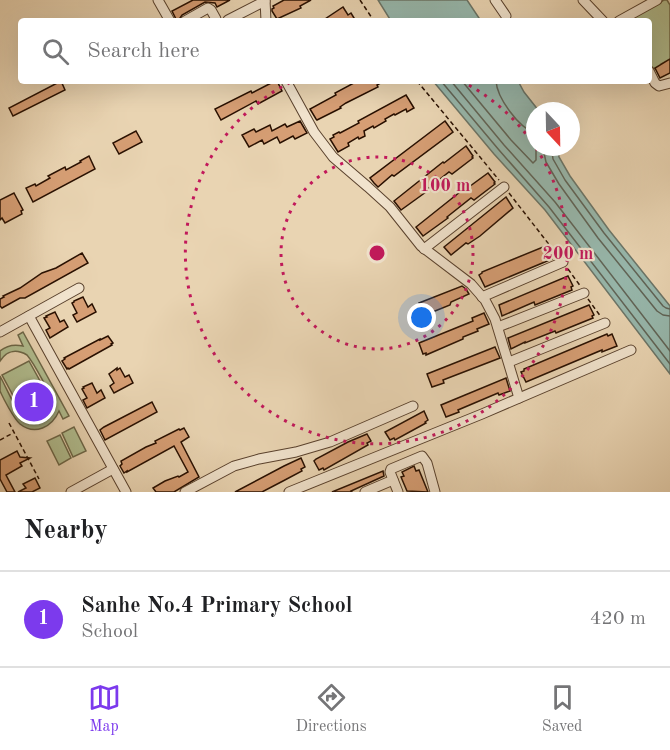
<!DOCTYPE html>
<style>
body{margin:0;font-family:"Old Standard TT",serif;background:#f2f2f2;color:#202124}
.compass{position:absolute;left:526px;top:102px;width:54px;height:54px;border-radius:50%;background:#fff;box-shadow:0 6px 24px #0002;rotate:158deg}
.you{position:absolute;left:422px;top:318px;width:21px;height:21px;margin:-15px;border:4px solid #fff;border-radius:50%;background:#1a73e8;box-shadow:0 0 0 9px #1a73e833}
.badge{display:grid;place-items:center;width:39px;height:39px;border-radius:50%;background:#7c3aed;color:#fff;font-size:20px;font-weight:700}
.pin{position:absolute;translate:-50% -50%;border:3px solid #fff;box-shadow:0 2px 6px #0006}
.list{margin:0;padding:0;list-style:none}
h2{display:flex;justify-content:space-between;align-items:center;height:78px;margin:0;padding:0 24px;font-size:26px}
h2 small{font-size:20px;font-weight:400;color:#757577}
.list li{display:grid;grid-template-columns:39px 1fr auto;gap:18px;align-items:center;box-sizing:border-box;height:96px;padding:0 24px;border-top:2px solid #e0e0e0}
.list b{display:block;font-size:22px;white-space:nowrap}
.list p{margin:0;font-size:20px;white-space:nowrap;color:#757577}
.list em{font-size:20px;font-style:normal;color:#757577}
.icon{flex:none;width:33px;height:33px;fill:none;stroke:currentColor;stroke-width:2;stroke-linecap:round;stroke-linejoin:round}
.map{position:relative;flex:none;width:670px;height:492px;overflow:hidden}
.search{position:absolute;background:#fff;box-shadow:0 6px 24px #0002;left:18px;right:18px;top:18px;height:66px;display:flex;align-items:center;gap:15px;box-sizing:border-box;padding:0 21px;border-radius:6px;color:#757577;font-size:22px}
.sheet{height:174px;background:#fff}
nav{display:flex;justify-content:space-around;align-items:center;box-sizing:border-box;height:84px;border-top:2px solid #e0e0e0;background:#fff;font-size:16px;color:#757577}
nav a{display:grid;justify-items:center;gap:3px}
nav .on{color:#7c3aed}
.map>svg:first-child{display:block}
.green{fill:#b1be90;stroke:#6d6748;stroke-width:1.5}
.water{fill:#97b8ad;stroke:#6b7568;stroke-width:1.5}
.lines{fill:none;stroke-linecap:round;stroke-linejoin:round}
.shore{stroke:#606457;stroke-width:1.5}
.building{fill:#d69e74;stroke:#291001;stroke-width:1.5}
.minor-casing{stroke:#59412d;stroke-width:11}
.path{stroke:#291001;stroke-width:1.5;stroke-dasharray:4.5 3;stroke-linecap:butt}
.minor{stroke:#f1e3cd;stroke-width:9}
.ring{fill:none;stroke:#c2185b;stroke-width:3;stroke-dasharray:3 6}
.centre{fill:#c2185b;stroke:#f1e3cd;stroke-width:3}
.ring-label{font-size:18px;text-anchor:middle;font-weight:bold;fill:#c2185b;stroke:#f1e3cd;stroke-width:4.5;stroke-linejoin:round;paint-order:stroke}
</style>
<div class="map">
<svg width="670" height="492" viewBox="0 0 670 492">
<rect width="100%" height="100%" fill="#e9d4b2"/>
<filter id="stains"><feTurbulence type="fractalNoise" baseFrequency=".00333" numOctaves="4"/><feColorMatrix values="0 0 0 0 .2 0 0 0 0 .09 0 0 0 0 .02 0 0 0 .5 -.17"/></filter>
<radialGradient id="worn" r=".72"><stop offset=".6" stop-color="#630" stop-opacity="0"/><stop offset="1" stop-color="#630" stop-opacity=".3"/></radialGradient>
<g class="green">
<path d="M 664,0 L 667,0 L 670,5 L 670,59 L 661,64 L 662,66 L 654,69 L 649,64 L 649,21 L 626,21 Z"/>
<path d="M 23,332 L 69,416 L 63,419 L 59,411 C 52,427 35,436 20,424 C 14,419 3,398 0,391 C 0,386 0,381 0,376 C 6,387 15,409 23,417 C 34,429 53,420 53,405 C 53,397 33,362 27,355 C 17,349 7,350 0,361 L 0,351 C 7,345 14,344 23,346 L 18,335 Z"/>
<path d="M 29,361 L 50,399 L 23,414 L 2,375 Z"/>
<path d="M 74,427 L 86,451 L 73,457 L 62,433 Z"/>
<path d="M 60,435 L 71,458 L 59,465 L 47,441 Z"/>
</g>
<g class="water">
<path d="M 378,0 L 467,0 L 481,21 L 391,21 Z"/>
<path d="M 433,81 L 518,81 L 524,92 L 539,111 L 535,111 L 535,147 L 562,147 L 558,152 L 559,157 L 570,176 L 609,230 L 670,306 L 670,374 L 545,210 L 494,154 Z"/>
</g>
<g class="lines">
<g class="shore">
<path d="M 441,81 L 499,150 L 549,207 L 670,364"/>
<path d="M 451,81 L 504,145 L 555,202 L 670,351"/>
<path d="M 462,81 L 511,140 L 533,163 L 536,160 L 536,147"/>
<path d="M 496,81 C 497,98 519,128 535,133"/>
<path d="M 545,147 L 544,153 L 546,162 L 559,184 L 598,238 L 657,311 L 663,315 L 670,316"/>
<path d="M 554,147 L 552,152 L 553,159 L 565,180 L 604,233 L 663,306 L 666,308 L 670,309"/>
</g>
</g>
<g class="building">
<path d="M 193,0 L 230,0 L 217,7 L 215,3 L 205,2 L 182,15 L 178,21 L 177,21 L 172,11 Z"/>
<path d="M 284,0 L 311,0 L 300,6 L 301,8 L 277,19 L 272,11 L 272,9 L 274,8 L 273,6 Z"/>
<path d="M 343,7 L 348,15 L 351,13 L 354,18 L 351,21 L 322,21 Z"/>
<path d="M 670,59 L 670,73 L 660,78 L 655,68 Z"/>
<path d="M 61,81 L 65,90 L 13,116 L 9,108 Z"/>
<path d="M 275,81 L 277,81 L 282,91 L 258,104 L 256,101 L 221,120 L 215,109 L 251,91 L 252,93 Z"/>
<path d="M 353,81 L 384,81 L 377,85 L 378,87 L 346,103 L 340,107 L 341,108 L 317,120 L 316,119 L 310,109 L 336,95 L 335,93 L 354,83 Z"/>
<path d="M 406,95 L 414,108 L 407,112 L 406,109 L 395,115 L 394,114 L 385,119 L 386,121 L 374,128 L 373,126 L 364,131 L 365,136 L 359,139 L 358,137 L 348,143 L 349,146 L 338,152 L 330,139 L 334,137 L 333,135 L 339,132 L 340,133 L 359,123 L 358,121 Z"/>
<path d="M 300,121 L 307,133 L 295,139 L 293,136 L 280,143 L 277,137 L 264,144 L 262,140 L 249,147 L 242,135 L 254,129 L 256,132 L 270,125 L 272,131 L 285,124 L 287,127 Z"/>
<path d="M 445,121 L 453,132 L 394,176 L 392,175 L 378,187 L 374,183 L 370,178 Z"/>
<path d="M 136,131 L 142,142 L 119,154 L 113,143 Z"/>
<path d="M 466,146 L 473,156 L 472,157 L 473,158 L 452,174 L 449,172 L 425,191 L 426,192 L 401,210 L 394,201 L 443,162 L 444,163 Z"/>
<path d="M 89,156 L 95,169 L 33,202 L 26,188 L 35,184 L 36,186 L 50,178 L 48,176 L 65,167 L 66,170 L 81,162 L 80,161 Z"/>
<path d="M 488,173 L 495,182 L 494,183 L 495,184 L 474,200 L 471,198 L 447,217 L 448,218 L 423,236 L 416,227 L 465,188 L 466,189 Z"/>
<path d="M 14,193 L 23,210 L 21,211 L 22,214 L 5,223 L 2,218 L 0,220 L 0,200 Z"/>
<path d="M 506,197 L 513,208 L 480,236 L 468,244 L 466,243 L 451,255 L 444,247 Z"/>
<path d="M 548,245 L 552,256 L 551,256 L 552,259 L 485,287 L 479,275 L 482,273 L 482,272 Z"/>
<path d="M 82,253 L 88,263 L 25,298 L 20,298 L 2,308 L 0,306 L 0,299 L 4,297 L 3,296 L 20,288 L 42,273 L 56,268 Z"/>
<path d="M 568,276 L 573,286 L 571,287 L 572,290 L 535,305 L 534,302 L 502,316 L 499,305 Z"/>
<path d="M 462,286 L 466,289 L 469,294 L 451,302 L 450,305 L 425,315 L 424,314 L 419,303 Z"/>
<path d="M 83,297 L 88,307 L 92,304 L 96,312 L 77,322 L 73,315 L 77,313 L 72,303 L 74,302 L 74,301 Z"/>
<path d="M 589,305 L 594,315 L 592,316 L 593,318 L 556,333 L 555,331 L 525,343 L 525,342 L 511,349 L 508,338 Z"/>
<path d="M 55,312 L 60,322 L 64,320 L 68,327 L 50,338 L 46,330 L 50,328 L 44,318 L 47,317 L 46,316 Z"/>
<path d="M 484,313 L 489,324 L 477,329 L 478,331 L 463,337 L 463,339 L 426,355 L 426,353 L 423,354 L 419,343 L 473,321 L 472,318 Z"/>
<path d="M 607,334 L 608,336 L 612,334 L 617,346 L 602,352 L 602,350 L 526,382 L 521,372 L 524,371 L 524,369 Z"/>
<path d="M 108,336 L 113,343 L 111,344 L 112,345 L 69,369 L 68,368 L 67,369 L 62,361 L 65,359 L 64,358 L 100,339 L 100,340 Z"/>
<path d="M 495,347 L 500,358 L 443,380 L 444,383 L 432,387 L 427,374 Z"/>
<path d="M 117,368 L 117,370 L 120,368 L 125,377 L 129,375 L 133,383 L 114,393 L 110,386 L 114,383 L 109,374 Z"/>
<path d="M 506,378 L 510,391 L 499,395 L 498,393 L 458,410 L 459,412 L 446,417 L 441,405 Z"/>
<path d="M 92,383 L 97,393 L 101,390 L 105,398 L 87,408 L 83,400 L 87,398 L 82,389 L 84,388 L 83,387 Z"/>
<path d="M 152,402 L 157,412 L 105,440 L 100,430 L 104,427 Z"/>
<path d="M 424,411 L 428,420 L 425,422 L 426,423 L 395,440 L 394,438 L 390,440 L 385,432 Z"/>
<path d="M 184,428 L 189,437 L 181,442 L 199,477 L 174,492 L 156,492 L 153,488 L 165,481 L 178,476 L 179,477 L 188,472 L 174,446 L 127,472 L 127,471 L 124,473 L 120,466 L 122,464 L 121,461 L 146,447 L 156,443 L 155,441 L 179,429 L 180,430 Z"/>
<path d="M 367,434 L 371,441 L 367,443 L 368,445 L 324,470 L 323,468 L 319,470 L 314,461 L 316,459 L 348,442 Z"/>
<path d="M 17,451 L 20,457 L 30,458 L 20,463 L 22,466 L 6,475 L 15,492 L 7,492 L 0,479 L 0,460 Z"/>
<path d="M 301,458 L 305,467 L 301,469 L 302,471 L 283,481 L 262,492 L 235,492 L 284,466 Z"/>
<path d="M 414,466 L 416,471 L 419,470 L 428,492 L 407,491 L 401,477 L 404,476 L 402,472 Z"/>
<path d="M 383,471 L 384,476 L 351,491 L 352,492 L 332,492 Z"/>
<path d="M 35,478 L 40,488 L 32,492 L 18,492 L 26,488 L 23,484 Z"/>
</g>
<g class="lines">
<defs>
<g id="minor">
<path d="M 158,0 L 170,21"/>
<path d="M 265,0 L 266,21"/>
<path d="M 495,0 L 506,16"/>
<path d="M 583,0 L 603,21"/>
<path d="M 228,20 L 265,1"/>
<path d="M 185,21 L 208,8 L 211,10 L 216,19 L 215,21"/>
<path d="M 619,21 L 657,0"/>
<path d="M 649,71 L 655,83 L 659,86 L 670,83"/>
<path d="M 286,81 L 314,132 L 333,157 L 368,187 L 390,207 L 421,246 L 471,284 L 485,300 L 495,319 L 519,398"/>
<path d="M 424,249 L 504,187"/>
<path d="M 482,297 L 563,262"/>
<path d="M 29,316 L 126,492"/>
<path d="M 498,327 L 584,293"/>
<path d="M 0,332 L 79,288"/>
<path d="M 509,362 L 605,323"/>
<path d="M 71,492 L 113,469"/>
<path d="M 185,492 L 234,466 L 259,459 L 296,452 L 330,442 L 413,406"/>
<path d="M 289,492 L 482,414 L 631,350"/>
<path d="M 365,492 L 393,480"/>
<path d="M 398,492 L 390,472 L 391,469 L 422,456 L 427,463 L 435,492"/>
</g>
</defs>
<use href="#minor" class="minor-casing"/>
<g class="path">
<path d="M 360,0 L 374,21"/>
<path d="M 417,81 L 499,180"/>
<path d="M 509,193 L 558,256"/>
<path d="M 568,269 L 581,287"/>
<path d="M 588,299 L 601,317"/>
<path d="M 9,423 L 39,479"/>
<path d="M 0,440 L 13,433"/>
</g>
<use href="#minor" class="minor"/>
</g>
<g class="ring">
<circle cx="377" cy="253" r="96"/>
<path d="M461 81A191 191 0 0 1 534 145M536 148A191 191 0 1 1 293 81"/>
</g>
<circle cx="377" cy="253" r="9" class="centre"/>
<g class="ring-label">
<text x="445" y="191">100 m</text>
<text x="568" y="259">200 m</text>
</g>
<rect width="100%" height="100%" filter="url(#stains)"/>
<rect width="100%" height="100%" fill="url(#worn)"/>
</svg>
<svg class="compass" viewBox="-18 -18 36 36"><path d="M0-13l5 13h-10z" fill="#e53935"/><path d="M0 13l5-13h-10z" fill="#757577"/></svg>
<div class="you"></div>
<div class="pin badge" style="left:34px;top:402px">1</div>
<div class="search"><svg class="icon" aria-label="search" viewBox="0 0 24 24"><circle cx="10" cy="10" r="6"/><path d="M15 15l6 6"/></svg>Search here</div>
</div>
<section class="sheet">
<h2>Nearby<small></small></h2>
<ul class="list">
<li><span class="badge">1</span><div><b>Sanhe No.4 Primary School</b><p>School</p></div><em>420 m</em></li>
</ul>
</section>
<nav>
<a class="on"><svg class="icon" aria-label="map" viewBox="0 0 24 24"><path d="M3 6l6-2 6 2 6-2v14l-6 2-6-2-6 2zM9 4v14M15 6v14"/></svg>Map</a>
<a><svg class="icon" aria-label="directions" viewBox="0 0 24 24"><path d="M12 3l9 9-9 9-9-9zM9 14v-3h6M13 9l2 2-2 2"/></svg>Directions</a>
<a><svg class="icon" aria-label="saved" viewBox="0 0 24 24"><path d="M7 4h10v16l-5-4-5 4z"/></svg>Saved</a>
</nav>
